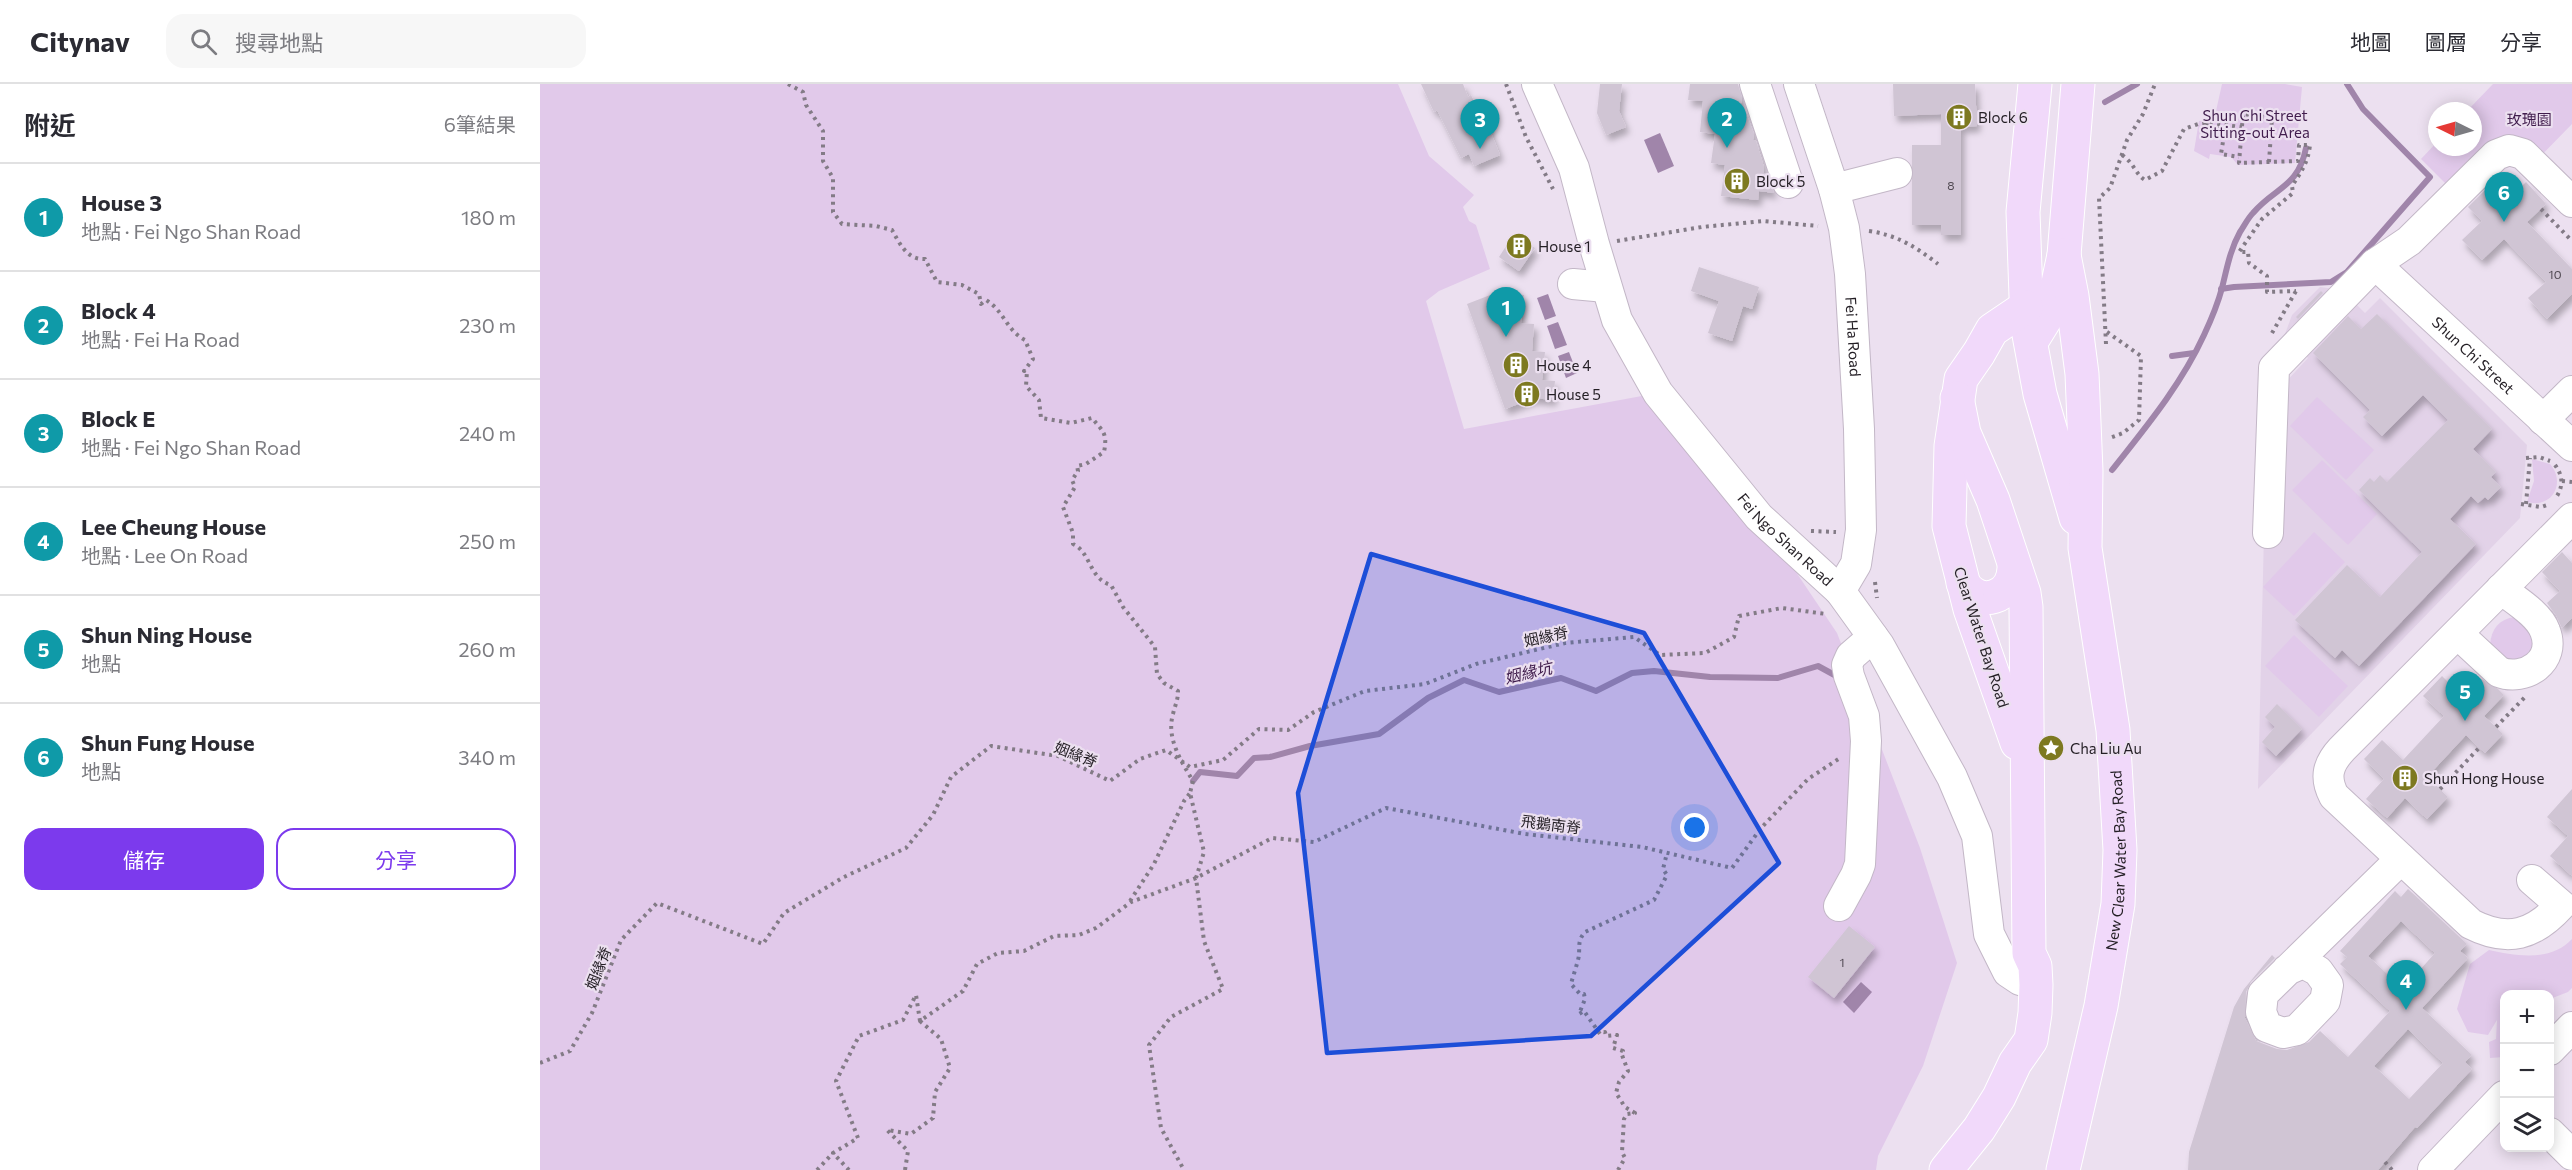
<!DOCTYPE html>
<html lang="zh-TW">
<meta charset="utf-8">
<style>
body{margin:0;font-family:Commissioner,"Noto Sans TC",sans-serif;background:#f7f7f7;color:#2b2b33}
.controls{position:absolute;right:18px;bottom:18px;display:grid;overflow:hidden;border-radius:12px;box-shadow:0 3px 15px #0003}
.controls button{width:54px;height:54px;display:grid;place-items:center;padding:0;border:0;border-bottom:2px solid #e1e1e2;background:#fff;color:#2b2b33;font:30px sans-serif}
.compass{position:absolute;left:1888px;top:18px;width:54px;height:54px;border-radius:50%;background:#fff;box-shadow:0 3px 15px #0003;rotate:275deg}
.you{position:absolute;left:1155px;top:744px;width:21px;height:21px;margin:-15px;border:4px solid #fff;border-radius:50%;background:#1a73e8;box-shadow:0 0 0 9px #1a73e833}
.badge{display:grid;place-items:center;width:39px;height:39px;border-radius:50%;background:#7c3aed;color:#fff;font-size:20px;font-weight:700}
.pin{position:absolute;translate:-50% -50px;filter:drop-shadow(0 2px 3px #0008)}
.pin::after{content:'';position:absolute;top:32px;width:21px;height:18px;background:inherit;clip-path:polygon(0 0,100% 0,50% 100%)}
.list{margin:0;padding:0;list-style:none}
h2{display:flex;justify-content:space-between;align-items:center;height:78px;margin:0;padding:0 24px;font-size:26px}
h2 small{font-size:20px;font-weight:400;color:#7c7c81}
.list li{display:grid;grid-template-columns:39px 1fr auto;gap:18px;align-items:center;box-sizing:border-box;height:108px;padding:0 24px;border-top:2px solid #e1e1e2}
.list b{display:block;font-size:22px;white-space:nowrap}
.list p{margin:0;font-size:20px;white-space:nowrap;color:#7c7c81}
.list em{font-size:20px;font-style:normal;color:#7c7c81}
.actions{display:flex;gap:12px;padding:18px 24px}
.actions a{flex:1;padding:14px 0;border:2px solid #7c3aed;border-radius:18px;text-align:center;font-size:21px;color:#7c3aed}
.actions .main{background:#7c3aed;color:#fff}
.icon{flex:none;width:33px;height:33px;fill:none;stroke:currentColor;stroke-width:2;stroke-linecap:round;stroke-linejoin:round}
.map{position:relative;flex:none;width:2032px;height:1086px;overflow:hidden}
header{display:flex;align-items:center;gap:36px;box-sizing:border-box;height:84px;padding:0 30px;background:#fff;border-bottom:2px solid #e1e1e2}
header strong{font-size:28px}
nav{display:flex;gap:33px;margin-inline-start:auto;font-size:21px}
.search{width:420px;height:54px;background:#f7f7f7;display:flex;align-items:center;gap:15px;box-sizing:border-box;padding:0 21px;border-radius:18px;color:#7c7c81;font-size:22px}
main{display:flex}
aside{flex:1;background:#fff}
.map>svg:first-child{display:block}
.built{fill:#e2d2e8}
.green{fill:#e1c9ea}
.water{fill:#a085aa}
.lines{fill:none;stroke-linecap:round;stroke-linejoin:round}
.stream{stroke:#a085aa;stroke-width:6}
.building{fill:#d0c5d4;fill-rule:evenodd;filter:url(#shadow)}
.minor-casing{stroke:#c3b7c7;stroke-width:32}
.major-casing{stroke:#fff;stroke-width:35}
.path{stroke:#837b86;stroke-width:4;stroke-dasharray:3 4.5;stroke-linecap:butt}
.minor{stroke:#fff;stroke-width:30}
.major{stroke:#f1d9fa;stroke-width:33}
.marked{fill:#1d4ed8;fill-opacity:0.2;stroke:#1d4ed8;stroke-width:4.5;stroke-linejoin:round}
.labels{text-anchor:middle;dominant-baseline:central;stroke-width:4.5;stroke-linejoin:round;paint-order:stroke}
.number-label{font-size:12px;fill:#4f4851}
.park-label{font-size:15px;fill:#411d4d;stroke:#ece0f0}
.poi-label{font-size:15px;fill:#241f25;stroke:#ece0f0;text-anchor:start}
.street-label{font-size:15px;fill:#241f25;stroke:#ece0f0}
.water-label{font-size:16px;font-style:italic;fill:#3e1a4a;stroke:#ece0f0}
</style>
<header>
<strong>Citynav</strong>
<div class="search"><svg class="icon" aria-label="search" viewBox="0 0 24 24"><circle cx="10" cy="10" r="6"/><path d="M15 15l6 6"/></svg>搜尋地點</div>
<nav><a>地圖</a><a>圖層</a><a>分享</a></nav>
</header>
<main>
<aside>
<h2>附近<small>6筆結果</small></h2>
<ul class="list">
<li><span class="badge" style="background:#0f9aa8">1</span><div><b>House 3</b><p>地點 · Fei Ngo Shan Road</p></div><em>180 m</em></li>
<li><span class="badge" style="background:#0f9aa8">2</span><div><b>Block 4</b><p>地點 · Fei Ha Road</p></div><em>230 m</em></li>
<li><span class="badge" style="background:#0f9aa8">3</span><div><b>Block E</b><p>地點 · Fei Ngo Shan Road</p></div><em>240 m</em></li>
<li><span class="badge" style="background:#0f9aa8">4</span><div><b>Lee Cheung House</b><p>地點 · Lee On Road</p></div><em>250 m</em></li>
<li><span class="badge" style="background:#0f9aa8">5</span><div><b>Shun Ning House</b><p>地點</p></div><em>260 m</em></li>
<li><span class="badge" style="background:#0f9aa8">6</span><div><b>Shun Fung House</b><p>地點</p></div><em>340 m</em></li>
</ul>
<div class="actions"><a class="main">儲存</a><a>分享</a></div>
</aside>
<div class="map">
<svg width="2032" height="1086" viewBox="0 0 2032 1086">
<defs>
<filter id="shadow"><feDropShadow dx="3.5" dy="6" stdDeviation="3" flood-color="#0004"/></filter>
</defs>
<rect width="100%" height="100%" fill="#ece0f0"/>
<g class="built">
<path d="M 1780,203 L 1795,205 L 1738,269 L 1752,231 Z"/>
<path d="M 1840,214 L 1987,361 L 1980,434 L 1718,705 L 1724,449 L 1737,397 L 1746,397 L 1747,366 L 1739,365 L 1742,302 L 1768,274 L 1760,266 L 1811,215 L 1825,229 Z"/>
</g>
<g class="green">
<path d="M 0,0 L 858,0 L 889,72 L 934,111 L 923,123 L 929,137 L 936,141 L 950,185 L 899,207 L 886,217 L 924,345 L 1118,309 L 1219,433 L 1297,549 L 1380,764 L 1417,879 L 1383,982 L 1338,1072 L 1336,1086 L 0,1086 Z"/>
<path d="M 1682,0 L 1745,0 L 1762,3 L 1755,79 L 1698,81 L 1691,73 L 1670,70 L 1669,75 L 1654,67 L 1659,37 L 1674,36 Z"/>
<path d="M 1953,0 L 2032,0 L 2032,40 L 1995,78 L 1985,69 L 1912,106 L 1881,75 L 1897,58 L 1897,63 L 1933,63 L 1933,27 L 1927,27 Z"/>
<path d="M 1777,313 L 1834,366 L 1806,396 L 1750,342 Z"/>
<path d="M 1992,375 L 2010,380 C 2026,398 2013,425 1987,418 L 1994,397 Z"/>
<path d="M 1782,376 L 1837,430 L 1808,461 L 1752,406 Z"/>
<path d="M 1774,448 L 1805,478 L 1754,532 L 1723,503 Z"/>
<path d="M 1975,533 L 1983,535 L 2000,560 L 1971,583 L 1950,561 C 1951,545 1959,535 1975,533 Z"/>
<path d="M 1754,551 L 1808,602 L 1779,633 L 1725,582 Z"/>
<path d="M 2032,855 L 2032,904 L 2028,908 L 2010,915 L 2010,910 L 1964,910 L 1964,973 L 1950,974 L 1949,958 L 1956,955 L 1957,936 L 1948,951 L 1928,948 L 1917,925 L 1930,880 L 1949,866 C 1976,872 2011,878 2032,855 Z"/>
</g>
<g class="water">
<path d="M 1120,49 L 1134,82 L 1118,89 L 1104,56 Z"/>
<path d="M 1008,210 L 1016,232 L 1005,236 L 997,214 Z"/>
<path d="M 1018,238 L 1027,261 L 1015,265 L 1007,242 Z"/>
<path d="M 1029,268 L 1037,289 L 1026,294 L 1018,272 Z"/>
<path d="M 1321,898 L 1332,908 L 1314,929 L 1303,918 Z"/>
</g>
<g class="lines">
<g class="stream">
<path d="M 1565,18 L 1597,0"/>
<path d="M 1681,205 L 1694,203 L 1791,198 L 1807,188 L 1890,93 L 1823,25 L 1807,0"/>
<path d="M 1632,272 L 1654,269"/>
<path d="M 1572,386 C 1606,343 1641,301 1664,251 C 1671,236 1678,219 1682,204 C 1687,184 1690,166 1700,148 C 1704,142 1708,134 1713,129 C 1735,103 1758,104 1766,64"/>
<path d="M 653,697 L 660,688 L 697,692 L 714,674 L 730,673 L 770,662 L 839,650 L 888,614 L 924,596 L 959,608 L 1021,594 L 1056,607 L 1092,589 L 1114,587 L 1170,593 L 1238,594 L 1278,582 L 1300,594"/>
</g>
</g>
<g class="building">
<path d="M 881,0 L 923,0 L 928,13 L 931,11 L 942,35 L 945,34 L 960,71 L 934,82 L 929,70 L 921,74 L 897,26 L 894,28 Z"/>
<path d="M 1060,0 L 1082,0 L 1079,27 L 1086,43 L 1066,51 L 1057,29 Z"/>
<path d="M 1150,0 L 1198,0 L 1202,14 L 1200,25 L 1205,26 L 1214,50 L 1213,56 L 1216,57 L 1224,83 L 1224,89 L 1227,89 L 1234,109 L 1219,107 L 1218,116 L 1181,112 L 1185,81 L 1171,79 L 1175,50 L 1160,48 L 1163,17 L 1148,16 Z"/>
<path d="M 1353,0 L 1435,0 L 1437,42 L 1421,43 L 1421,151 L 1401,151 L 1401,141 L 1372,141 L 1372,61 L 1401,61 L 1401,30 L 1354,32 Z"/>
<path d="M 1986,98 L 2006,120 L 1987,138 L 2032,185 L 2032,210 L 2007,235 L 1988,214 L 2006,198 L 1964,155 L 1942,176 L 1922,156 L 1942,137 L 1928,123 L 1948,103 L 1964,120 Z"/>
<path d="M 974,150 L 995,164 L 979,187 L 959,173 Z"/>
<path d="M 1159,183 L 1219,203 L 1212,225 L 1203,222 L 1192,257 L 1168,249 L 1179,217 L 1151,207 Z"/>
<path d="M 1781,207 L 1783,209 L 1758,235 L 1756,233 Z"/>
<path d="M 958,208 L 984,211 L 981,239 L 994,240 L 992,267 L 1005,268 L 1002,296 L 1015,297 L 1013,316 L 994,314 L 965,325 L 927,220 Z"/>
<path d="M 1837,230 L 1952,345 L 1933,365 L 1956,388 L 1951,393 L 1961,403 L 1948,416 L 1945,413 L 1938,419 L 1931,412 L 1910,435 L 1936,460 L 1819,582 L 1802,566 L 1795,574 L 1755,536 L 1807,481 L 1840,513 L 1882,468 L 1819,406 L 1830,394 L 1834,398 L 1840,391 L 1847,398 L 1908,336 L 1883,311 L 1842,352 L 1823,333 L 1830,326 L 1773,269 L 1808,232 L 1821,245 Z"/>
<path d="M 2022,468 L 2032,479 L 2032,534 L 2022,544 L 2016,531 L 2007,519 L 2020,507 L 2002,488 Z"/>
<path d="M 1902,592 L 1923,613 L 1940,594 L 1958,605 L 1964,611 L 1944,632 L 1963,650 L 1945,669 L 1926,651 L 1887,693 L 1908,713 L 1887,735 L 1865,714 L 1847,734 L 1826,715 L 1844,695 L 1824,675 L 1842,656 L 1863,676 L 1904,632 L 1883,612 Z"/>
<path d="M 1737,620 L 1762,645 L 1736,672 L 1722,658 L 1735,643 L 1725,633 Z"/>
<path d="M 2032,705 L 2032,792 L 2010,772 L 2028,752 L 2007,733 Z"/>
<path d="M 1868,805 L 1927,860 L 1920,867 L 1928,874 L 1882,924 L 1932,971 L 1925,978 L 1932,985 L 1877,1044 L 1875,1043 L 1838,1086 L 1648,1086 L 1649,1068 L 1694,923 L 1704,905 L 1732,871 L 1735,874 L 1711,898 L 1706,908 L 1705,934 L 1716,957 L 1737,965 L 1747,966 L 1769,958 L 1780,947 L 1808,973 L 1850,927 L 1800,880 L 1807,873 L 1800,867 L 1855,807 L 1861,813 ZM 1861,837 L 1895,869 L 1863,905 L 1828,872 ZM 1868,945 L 1903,979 L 1869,1015 L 1834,982 Z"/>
<path d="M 1309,842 L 1335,863 L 1294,914 L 1268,893 Z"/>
</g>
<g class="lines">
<defs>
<g id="minor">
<path id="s1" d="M 997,0 L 1034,84 L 1054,160 L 1077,236 L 1118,309 L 1219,433 L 1300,507 L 1339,561 L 1412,693 L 1437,752 L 1449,850 L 1468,888 L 1480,896 L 1496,901"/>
<path d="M 1215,0 L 1248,99"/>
<path id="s2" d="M 1259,0 L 1294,105 L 1304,144 L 1310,190 L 1319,345 L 1321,446 L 1316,480 L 1300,507"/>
<path d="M 1294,105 L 1357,89"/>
<path id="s3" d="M 1835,180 L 2032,362"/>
<path d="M 1033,200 L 1066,203"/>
<path d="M 2003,336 L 2032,307"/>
<path d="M 1728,449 L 1734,284 L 1835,180 L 1869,157 L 1956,71 L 1969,66 L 1983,70 L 2032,118"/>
<path d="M 1918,550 L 1959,588 C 1985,598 2017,577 2005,547 C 1999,530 1975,516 1961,505"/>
<path d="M 1992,796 L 2021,821 C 1994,851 1968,859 1931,840 L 1794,712 C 1784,693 1788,680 1802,665 L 2032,434"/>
<path d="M 1299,822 L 1316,791 L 1320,780 L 1326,657 L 1324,632 L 1309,592 L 1307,581 L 1311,572 L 1333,553"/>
<path d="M 1747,886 L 1763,879 L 1778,887 L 1788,901 L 1785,917 L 1757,946 L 1743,949 L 1727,943 L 1721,928 L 1723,910 L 1861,775"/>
<path d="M 2010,966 L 2032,943"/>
<path d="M 2010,1049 L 2032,1071"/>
<path d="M 1893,1086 L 1964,1012"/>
</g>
<g id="major">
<path d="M 1495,0 L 1483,128 L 1487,240 L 1500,310 L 1536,434"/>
<path d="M 1491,258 L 1509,229 L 1515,213 L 1524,171 L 1538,0"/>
<path d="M 1423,499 C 1439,525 1473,514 1474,484"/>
<path d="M 1477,659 L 1430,525 L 1409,442 L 1411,362 L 1421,295 L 1439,269 L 1452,246 L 1486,223"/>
<path d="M 1406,1086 L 1439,1045 L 1459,1013 L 1475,979 L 1491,956 L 1495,929 L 1496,901 L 1495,882 L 1489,869 L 1486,523 L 1484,509 L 1453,416 L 1424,349 L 1417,314"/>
<path id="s4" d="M 1523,1086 L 1561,922 L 1578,820 L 1580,766 L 1573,646 L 1545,464 L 1546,387 L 1542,290 L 1532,212 L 1524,171"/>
</g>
</defs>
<use href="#minor" class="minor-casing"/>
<use href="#major" class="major-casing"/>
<g class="path">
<path d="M 248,0 L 263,8 L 266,21 L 283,47 L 283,77 L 293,94 L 293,128 L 302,140 L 336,142 L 352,146 C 360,160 367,176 385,175 L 397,198 L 422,201 L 439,210 L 441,220 L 446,216 C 464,227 467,247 485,256 L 493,275 L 484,287 L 487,287 L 486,302 L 499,316 L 501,334 L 531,339 L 552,334 C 562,347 568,348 564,368 L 546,380 L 537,382 L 538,387 L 532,396 L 535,403 L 523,423 L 533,449 L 533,460 C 551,468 549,495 571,501 L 583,523 L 615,563 L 617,590 L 624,599 L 638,607 C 638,617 635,621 633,630 C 626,654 641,677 653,697 L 650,709 L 664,768 L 656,794 L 664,857 L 683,905 L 631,933 L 609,961 L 621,1044 L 644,1086"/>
<path d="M 966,0 L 986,53 L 1013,105"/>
<path d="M 1667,39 L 1666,44 L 1685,45 L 1681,70 L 1699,73"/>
<path d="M 1582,71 C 1594,79 1596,91 1605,96 L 1622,87 L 1644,45 L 1658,40 L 1667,39 L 1702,43"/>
<path d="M 1729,78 L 1732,34 L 1703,30 L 1699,79 L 1758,77 L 1759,61 L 1770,61 C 1768,79 1761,88 1752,102 L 1753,109 L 1722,135 L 1699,168 L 1708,168 L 1709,179 L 1727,192 L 1727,208 L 1756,207"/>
<path d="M 2001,125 L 2032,157"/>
<path d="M 1329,147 C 1357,151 1376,163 1398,180"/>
<path d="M 1077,157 L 1162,143 L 1223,137 L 1278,142"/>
<path d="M 1567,248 L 1601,272 L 1599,336 L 1583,349 L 1570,354"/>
<path d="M 1732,249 L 1756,207"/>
<path d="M 1566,260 L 1559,114 L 1570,104 L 1587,56 L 1603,30 L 1615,0"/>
<path d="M 1986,374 L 1999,373 L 2010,377"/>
<path d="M 2015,381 C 2024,393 2023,404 2015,415"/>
<path d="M 2022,397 L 2032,398"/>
<path d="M 1981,420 L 2001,423 L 2010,420"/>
<path d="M 1986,420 L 1990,374"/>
<path d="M 1271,447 L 1296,448"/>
<path d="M 1335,498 L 1337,514"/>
<path d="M 1956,643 L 1985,613"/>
<path d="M 1900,705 L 1939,664"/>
<path d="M 590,817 L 614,780 L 644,717 L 650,709"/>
<path d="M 0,979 L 30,967 L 52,929 L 81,856 L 117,819 L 223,860 L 244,829 L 304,793 L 366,764 L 393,731 L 411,693 L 451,662 L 518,672 L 570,697 L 600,675 L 626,666 L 650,683 L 683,676 L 719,645 L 748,646 L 774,628 L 825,607 L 885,600 L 936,580 L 1025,559 L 1094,553 L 1120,571 L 1165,569 L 1194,553 L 1199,532 L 1242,524 L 1286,530"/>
<path d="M 1845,1078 L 1852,1086"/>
<path d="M 277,1086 L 293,1069"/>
<path d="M 309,1086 L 293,1069 L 318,1054 L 296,997 L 319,952 L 363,936 L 376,911 L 380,937 L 423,907 L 437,880 L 458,869 L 484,867 L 514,852 L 539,851 L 556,844 L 591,818 L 656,794 L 732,754 L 774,758 L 846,724 L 985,750 L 1102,763 L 1192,784 L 1221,744 L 1268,695 L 1300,674"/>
<path d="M 365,1086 L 368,1067 L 347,1046 L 371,1050 L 393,1034 L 395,1008 L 410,984 L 401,955 L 380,937"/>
<path d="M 1078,1086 L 1085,1074 L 1082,1068 L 1084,1035 L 1087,1030 L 1095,1029 L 1085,1023 L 1076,1009 L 1079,998 L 1088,987 L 1082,971 L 1083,967 L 1073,964 L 1077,951 L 1066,952 L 1065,948 L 1060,950 L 1044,927 L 1039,930 L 1045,915 L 1044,910 L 1040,910 L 1031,900 C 1033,892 1036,884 1038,876 C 1041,865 1036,858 1045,848 L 1114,816 L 1127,791 L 1123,785 L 1127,769"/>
</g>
<use href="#minor" class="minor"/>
<use href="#major" class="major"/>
</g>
<path class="marked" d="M 831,470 L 1104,549 L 1239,779 L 1051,952 L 787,969 L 758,709 Z"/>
<defs>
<symbol id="building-disc" viewBox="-11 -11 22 22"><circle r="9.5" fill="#7d7920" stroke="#ece0f0"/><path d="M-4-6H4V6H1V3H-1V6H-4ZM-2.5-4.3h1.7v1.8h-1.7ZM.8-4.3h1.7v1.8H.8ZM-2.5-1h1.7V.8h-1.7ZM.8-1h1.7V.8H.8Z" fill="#fff"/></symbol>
<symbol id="sight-disc" viewBox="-11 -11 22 22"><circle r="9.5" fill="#7d7920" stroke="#ece0f0"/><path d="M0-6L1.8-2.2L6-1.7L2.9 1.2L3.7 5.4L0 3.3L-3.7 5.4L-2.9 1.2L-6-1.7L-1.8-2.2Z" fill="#fff"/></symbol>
</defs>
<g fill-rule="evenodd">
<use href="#building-disc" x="1404" y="18" width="30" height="30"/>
<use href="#building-disc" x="1182" y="82" width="30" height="30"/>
<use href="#building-disc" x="964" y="147" width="30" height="30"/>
<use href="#building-disc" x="961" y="266" width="30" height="30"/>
<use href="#building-disc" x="972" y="295" width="30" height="30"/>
<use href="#sight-disc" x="1496" y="649" width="30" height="30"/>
<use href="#building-disc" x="1850" y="679" width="30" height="30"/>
</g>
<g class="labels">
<g class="number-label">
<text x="1411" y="101">8</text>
<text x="2015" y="190">10</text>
<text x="1302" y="878">1</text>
</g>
<g class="park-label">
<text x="1715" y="31">Shun Chi Street<tspan x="1715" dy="17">Sitting-out Area</tspan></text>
<text x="1989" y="35">玫瑰園</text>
</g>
<g class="poi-label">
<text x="1438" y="33">Block 6</text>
<text x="1216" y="97">Block 5</text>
<text x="998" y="162">House 1</text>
<text x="996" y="281">House 4</text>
<text x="1006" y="310">House 5</text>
<text x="1530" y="664">Cha Liu Au</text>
<text x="1884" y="694">Shun Hong House</text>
</g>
<g class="street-label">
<text stroke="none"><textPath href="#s2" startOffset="260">Fei Ha Road</textPath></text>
<text stroke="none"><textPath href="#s3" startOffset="134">Shun Chi Street</textPath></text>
<text stroke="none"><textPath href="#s1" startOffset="528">Fei Ngo Shan Road</textPath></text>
<text transform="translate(1006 552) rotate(-12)">姻緣脊</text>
<text transform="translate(1442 553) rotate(72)">Clear Water Bay Road</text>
<text transform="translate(536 670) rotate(22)">姻緣脊</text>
<text transform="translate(1011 740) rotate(7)">飛鵝南脊</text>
<text stroke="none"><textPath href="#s4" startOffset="315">New Clear Water Bay Road</textPath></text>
<text transform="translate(58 884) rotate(-68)">姻緣脊</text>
</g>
<g class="water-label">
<text transform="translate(988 588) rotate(-13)">姻緣坑</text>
</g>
</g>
</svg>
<div class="controls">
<button>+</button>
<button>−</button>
<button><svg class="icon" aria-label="layers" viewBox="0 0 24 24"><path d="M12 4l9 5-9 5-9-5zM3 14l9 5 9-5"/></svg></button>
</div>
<svg class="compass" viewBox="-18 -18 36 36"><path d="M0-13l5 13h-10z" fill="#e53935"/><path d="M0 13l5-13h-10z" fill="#7c7c81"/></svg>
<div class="you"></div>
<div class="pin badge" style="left:966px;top:253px;background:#0f9aa8">1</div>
<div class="pin badge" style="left:1187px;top:64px;background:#0f9aa8">2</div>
<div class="pin badge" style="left:940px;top:65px;background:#0f9aa8">3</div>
<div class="pin badge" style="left:1866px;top:926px;background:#0f9aa8">4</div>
<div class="pin badge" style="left:1925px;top:637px;background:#0f9aa8">5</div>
<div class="pin badge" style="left:1964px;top:138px;background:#0f9aa8">6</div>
</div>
</main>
